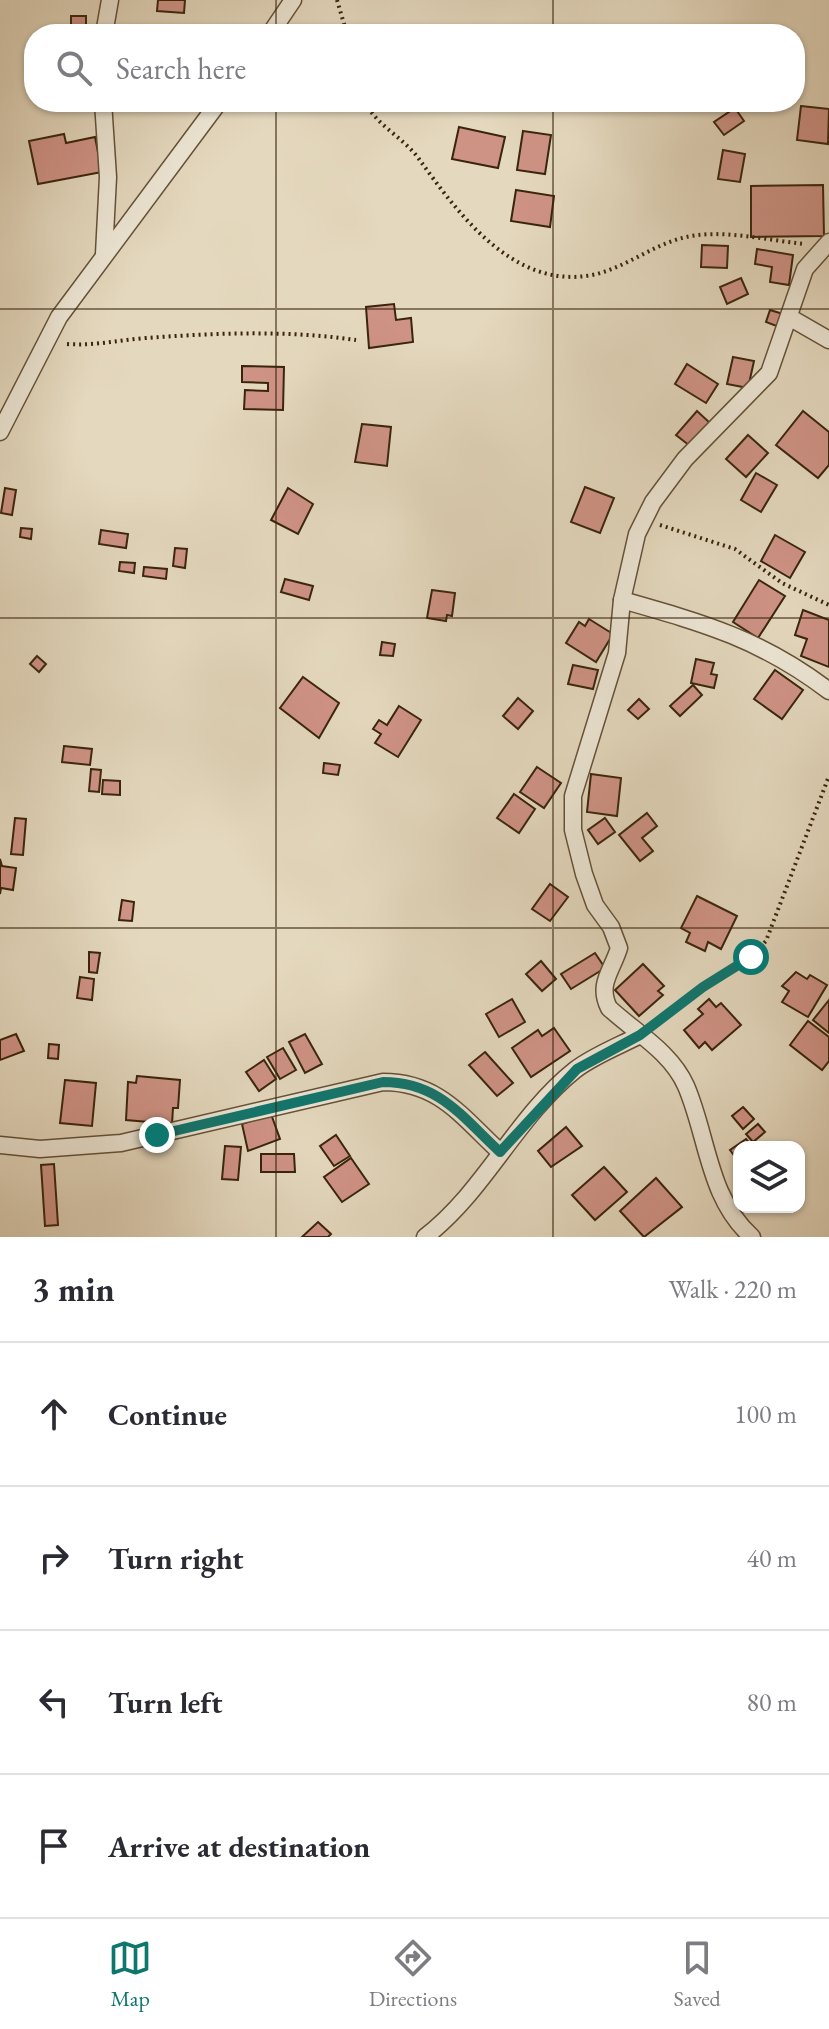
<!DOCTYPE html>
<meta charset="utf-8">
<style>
body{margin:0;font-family:"EB Garamond",serif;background:#f2f2f3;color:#2b2b33}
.controls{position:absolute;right:24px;bottom:24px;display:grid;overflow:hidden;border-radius:16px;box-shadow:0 2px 6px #0004}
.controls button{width:72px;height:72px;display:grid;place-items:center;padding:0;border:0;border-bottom:2px solid #e1e1e2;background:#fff;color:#2b2b33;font:40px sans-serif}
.stop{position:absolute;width:24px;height:24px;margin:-18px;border:6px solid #0f766e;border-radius:50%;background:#fff}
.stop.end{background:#0f766e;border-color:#fff;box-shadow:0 2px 8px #0008}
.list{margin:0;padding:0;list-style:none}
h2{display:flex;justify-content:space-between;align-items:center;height:104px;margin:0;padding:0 32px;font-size:34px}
h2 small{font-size:26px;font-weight:400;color:#7c7c81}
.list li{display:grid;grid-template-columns:52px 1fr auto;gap:24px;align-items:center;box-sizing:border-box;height:144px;padding:0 32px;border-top:2px solid #e1e1e2}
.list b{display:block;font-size:30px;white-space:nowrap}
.list em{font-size:26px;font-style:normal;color:#7c7c81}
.icon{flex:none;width:44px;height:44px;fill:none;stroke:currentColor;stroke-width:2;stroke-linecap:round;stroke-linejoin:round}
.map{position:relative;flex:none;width:829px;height:1237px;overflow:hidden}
.search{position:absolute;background:#fff;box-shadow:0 2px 6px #0004;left:24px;right:24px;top:24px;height:88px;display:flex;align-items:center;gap:20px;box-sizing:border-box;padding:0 28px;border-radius:32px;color:#7c7c81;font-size:30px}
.sheet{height:680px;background:#fff}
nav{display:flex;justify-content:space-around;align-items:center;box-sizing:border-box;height:112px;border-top:2px solid #e1e1e2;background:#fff;font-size:22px;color:#7c7c81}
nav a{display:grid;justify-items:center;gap:4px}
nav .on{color:#0f766e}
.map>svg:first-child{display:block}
.building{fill:#cf9386;stroke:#39250d;stroke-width:2}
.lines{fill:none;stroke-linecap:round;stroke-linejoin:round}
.minor-casing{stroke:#645239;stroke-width:19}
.path{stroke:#39250d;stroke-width:4;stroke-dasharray:2 4;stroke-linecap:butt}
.minor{stroke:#ede6d5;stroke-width:16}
.route{stroke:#0f766e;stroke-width:10}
.grid{fill:none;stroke:#39250d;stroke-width:2;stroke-opacity:0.55}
</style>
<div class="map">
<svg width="829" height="1237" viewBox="0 0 829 1237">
<rect width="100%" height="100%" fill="#e4d8be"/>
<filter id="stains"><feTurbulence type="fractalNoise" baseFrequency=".0025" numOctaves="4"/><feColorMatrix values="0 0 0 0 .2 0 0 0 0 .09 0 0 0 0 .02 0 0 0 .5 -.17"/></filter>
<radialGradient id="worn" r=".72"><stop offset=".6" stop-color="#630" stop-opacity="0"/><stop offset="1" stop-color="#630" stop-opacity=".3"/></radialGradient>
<g class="building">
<path d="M 158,0 L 185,0 L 184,13 L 157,11 Z"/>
<rect x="71" y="16" width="15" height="11"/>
<path d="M 801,106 L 829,109 L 828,144 L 797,140 Z"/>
<path d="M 735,108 L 744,121 L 724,135 L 714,122 Z"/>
<path d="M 459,127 L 505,137 L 498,168 L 452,159 Z"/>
<path d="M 523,131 L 551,135 L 545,174 L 517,170 Z"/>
<path d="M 64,134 L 66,143 L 95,137 L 102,172 L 38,184 L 29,141 Z"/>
<path d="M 723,150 L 745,154 L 740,182 L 718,179 Z"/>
<path d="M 823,185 L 824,236 L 751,237 L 751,186 Z"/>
<path d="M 516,190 L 554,196 L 550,227 L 511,221 Z"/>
<path d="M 702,245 L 728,246 L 727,268 L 701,267 Z"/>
<path d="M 757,249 L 793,255 L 789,285 L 770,282 L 772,267 L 755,264 Z"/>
<path d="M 741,278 L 748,294 L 727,304 L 720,287 Z"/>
<path d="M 394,304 L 396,320 L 411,318 L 413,342 L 369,348 L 366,307 Z"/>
<path d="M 770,310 L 783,314 L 779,327 L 766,322 Z"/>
<path d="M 733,357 L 754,361 L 748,388 L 727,384 Z"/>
<path d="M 687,364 L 718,384 L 706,403 L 675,384 Z"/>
<path d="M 242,366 L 284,367 L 283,410 L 244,409 L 245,390 L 268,391 L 268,383 L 242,382 Z"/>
<path d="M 697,411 L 710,423 L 690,446 L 676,435 Z"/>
<path d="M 803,411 L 829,432 L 829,465 L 818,478 L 776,445 Z"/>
<path d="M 362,424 L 391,427 L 387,466 L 355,462 Z"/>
<path d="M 748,435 L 768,453 L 746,477 L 726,459 Z"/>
<path d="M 756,473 L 777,485 L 761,512 L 741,500 Z"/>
<path d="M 585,487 L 614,498 L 600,533 L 571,522 Z"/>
<path d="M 5,488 L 16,490 L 12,515 L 1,513 Z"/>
<path d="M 288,488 L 313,504 L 298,534 L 271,520 Z"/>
<path d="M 21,528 L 32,529 L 31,539 L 20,537 Z"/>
<path d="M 101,530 L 128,534 L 126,548 L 99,544 Z"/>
<path d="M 775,535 L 805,552 L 790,578 L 761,561 Z"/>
<path d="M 175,548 L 187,549 L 185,568 L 173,566 Z"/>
<path d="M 120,562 L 135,563 L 134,573 L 119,571 Z"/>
<path d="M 144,567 L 167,569 L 166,579 L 143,576 Z"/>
<path d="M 285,579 L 313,586 L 309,600 L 281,592 Z"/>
<path d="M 759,580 L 785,596 L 758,638 L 733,622 Z"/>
<path d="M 432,590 L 455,593 L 452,616 L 447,615 L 446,621 L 427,618 Z"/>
<path d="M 803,610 L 829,620 L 829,667 L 801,656 L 807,639 L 795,635 Z"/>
<path d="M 589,619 L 613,634 L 596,662 L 566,643 L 579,622 L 585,626 Z"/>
<path d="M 382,642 L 395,644 L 393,656 L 380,655 Z"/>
<path d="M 37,656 L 46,664 L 39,672 L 30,664 Z"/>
<path d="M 696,659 L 714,663 L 711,674 L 717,675 L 714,688 L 691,683 Z"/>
<path d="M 573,665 L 598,670 L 593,689 L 568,684 Z"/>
<path d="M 775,670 L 803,690 L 782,719 L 754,699 Z"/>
<path d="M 303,677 L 339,703 L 319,738 L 280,708 Z"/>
<path d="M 693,685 L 702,695 L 680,716 L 670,706 Z"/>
<path d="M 518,698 L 533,711 L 518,729 L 503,716 Z"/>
<path d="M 639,699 L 649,709 L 638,719 L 628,710 Z"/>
<path d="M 399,706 L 421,720 L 398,757 L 375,743 L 381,734 L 373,729 L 379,720 L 387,725 Z"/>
<path d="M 64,746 L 92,749 L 90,765 L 62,762 Z"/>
<path d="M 324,763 L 340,765 L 338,775 L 323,773 Z"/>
<path d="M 537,767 L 561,783 L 544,808 L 520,792 Z"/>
<path d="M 91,769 L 101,770 L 99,792 L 89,791 Z"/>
<path d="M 591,774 L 621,778 L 617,816 L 587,812 Z"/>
<path d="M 103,780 L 120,781 L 120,795 L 102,794 Z"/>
<path d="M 514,794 L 535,809 L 519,833 L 497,818 Z"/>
<path d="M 647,813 L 657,826 L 642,838 L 653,851 L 640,861 L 619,835 Z"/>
<path d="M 15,818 L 26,819 L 23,855 L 11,854 Z"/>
<path d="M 605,818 L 615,832 L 598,844 L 588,830 Z"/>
<path d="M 0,859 L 2,866 L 16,868 L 13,890 L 1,888 L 0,894 Z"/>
<path d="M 550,884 L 568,897 L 550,921 L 532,909 Z"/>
<path d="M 697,896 L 737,916 L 721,949 L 708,942 L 705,951 L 686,942 L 690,933 L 681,928 Z"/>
<path d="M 122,900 L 134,902 L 132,921 L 119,920 Z"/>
<path d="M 89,952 L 100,953 L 97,973 L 89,972 Z"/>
<path d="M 595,953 L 605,968 L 571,989 L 561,974 Z"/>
<path d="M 541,961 L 556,979 L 542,991 L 526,974 Z"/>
<path d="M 643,964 L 664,986 L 658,991 L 663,995 L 639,1016 L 615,990 Z"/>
<path d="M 796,972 L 807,979 L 810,975 L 827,985 L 808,1017 L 782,1002 L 789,991 L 782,986 Z"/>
<path d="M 80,977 L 94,979 L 92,1000 L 77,998 Z"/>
<path d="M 512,999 L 525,1022 L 499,1037 L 486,1014 Z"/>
<path d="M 709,999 L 716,1007 L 721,1003 L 741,1025 L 712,1050 L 705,1042 L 699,1048 L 684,1030 L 703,1014 L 698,1009 Z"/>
<path d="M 829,1000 L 829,1033 L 813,1020 Z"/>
<path d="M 808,1021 L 829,1037 L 829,1061 L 822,1070 L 790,1045 Z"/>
<path d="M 554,1028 L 570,1051 L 531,1077 L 512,1048 L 538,1030 L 542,1036 Z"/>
<path d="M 16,1034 L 24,1051 L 0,1060 L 0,1040 Z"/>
<path d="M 305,1034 L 322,1064 L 305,1073 L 289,1042 Z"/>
<path d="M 49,1044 L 59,1045 L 58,1059 L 48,1058 Z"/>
<path d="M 283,1048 L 296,1070 L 280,1079 L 267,1057 Z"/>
<path d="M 485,1052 L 513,1083 L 497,1096 L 469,1065 Z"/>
<path d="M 264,1060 L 276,1079 L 259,1091 L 246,1072 Z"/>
<path d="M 137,1076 L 180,1080 L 178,1108 L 173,1108 L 172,1124 L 126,1120 L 128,1082 L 136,1083 Z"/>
<path d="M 65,1080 L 96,1083 L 92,1126 L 60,1123 Z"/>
<path d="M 743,1107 L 754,1119 L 743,1129 L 732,1116 Z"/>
<path d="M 271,1114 L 280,1139 L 248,1151 L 242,1124 Z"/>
<path d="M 758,1124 L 765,1132 L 753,1142 L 746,1134 Z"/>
<path d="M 566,1127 L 582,1146 L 551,1167 L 538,1151 Z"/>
<path d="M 336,1135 L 350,1156 L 334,1166 L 320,1146 Z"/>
<path d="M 746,1139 L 752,1146 L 739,1147 L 736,1158 L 730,1150 Z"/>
<path d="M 225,1146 L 241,1147 L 238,1180 L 222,1179 Z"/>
<path d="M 261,1154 L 294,1154 L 295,1172 L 261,1172 Z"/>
<path d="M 351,1158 L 369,1184 L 342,1202 L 324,1177 Z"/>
<path d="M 54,1164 L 58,1225 L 45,1226 L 41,1165 Z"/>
<path d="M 604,1167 L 627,1192 L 595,1220 L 572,1195 Z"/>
<path d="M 656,1178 L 682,1207 L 644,1237 L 620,1211 Z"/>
<path d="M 318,1222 L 331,1234 L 328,1237 L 302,1237 Z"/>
</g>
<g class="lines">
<defs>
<g id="minor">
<path d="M 104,34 L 110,0"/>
<path d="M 270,34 L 293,0"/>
<path d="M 103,102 L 108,177 L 104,254"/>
<path d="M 789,317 L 829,340"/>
<path d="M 0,432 L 59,317 L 219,102"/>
<path d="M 622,600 C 703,623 761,639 829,691"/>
<path d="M 0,1145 L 40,1149 L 121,1143 L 383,1082 C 439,1082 462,1117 500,1152"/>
<path d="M 425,1237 C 485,1191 516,1117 575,1070 C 593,1056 619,1046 640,1035"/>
<path d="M 752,1237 C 708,1198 708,1137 686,1086 C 671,1052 635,1032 609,1008 C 597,984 612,971 619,948 L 611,927 L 595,905 L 584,874 L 573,830 L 573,796 L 617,653 L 622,600 L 637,534 L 653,502 L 685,459 L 769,373 L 805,269 L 829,242"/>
</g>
</defs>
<use href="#minor" class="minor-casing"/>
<g class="path">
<path d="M 337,0 L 347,34"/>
<path d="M 365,102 C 376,125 404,138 419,159 C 458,213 513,290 592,275 C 623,269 651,246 682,238 C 719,228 766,240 804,244"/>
<path d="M 67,344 C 95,346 119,340 146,338 C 216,333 287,330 356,340"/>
<path d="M 660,525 L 735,549 L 782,583 L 829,605"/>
<path d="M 653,1024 L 751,957 L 766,941 L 829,776"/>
</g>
<use href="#minor" class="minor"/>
</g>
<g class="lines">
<path class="route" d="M 157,1135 L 383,1082 C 439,1082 462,1117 500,1152 L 577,1069 L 640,1035 L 703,987 L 751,957"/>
</g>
<path class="grid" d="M 276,0 L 276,34M 553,0 L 553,34M 276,102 L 276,1237M 553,102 L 553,1237M 0,309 L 829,309M 0,618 L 829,618M 0,928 L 829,928"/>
<rect width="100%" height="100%" filter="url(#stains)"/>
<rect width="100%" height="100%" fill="url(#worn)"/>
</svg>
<div class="controls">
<button><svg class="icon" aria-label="layers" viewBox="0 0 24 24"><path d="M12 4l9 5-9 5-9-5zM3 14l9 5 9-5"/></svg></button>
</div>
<div class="stop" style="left:751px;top:957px"></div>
<div class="stop end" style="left:157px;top:1135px"></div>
<div class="search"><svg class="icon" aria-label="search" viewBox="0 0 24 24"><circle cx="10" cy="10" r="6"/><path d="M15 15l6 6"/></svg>Search here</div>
</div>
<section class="sheet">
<h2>3 min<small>Walk · 220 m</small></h2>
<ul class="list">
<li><svg class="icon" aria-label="ahead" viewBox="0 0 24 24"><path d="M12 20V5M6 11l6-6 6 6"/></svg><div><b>Continue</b></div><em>100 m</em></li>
<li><svg class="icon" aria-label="right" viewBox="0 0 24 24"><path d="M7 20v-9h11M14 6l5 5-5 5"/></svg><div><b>Turn right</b></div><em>40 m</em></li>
<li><svg class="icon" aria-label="left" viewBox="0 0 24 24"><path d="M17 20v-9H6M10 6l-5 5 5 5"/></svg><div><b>Turn left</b></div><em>80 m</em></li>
<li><svg class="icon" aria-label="arrive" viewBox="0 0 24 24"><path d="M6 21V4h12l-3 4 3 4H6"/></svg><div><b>Arrive at destination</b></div></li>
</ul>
</section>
<nav>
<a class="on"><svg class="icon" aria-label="map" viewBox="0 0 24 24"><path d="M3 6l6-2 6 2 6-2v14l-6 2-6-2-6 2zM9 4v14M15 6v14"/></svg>Map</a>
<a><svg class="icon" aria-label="directions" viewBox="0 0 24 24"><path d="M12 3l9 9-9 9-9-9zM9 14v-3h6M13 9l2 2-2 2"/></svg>Directions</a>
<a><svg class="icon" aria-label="saved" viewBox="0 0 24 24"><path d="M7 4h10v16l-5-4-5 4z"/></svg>Saved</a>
</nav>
